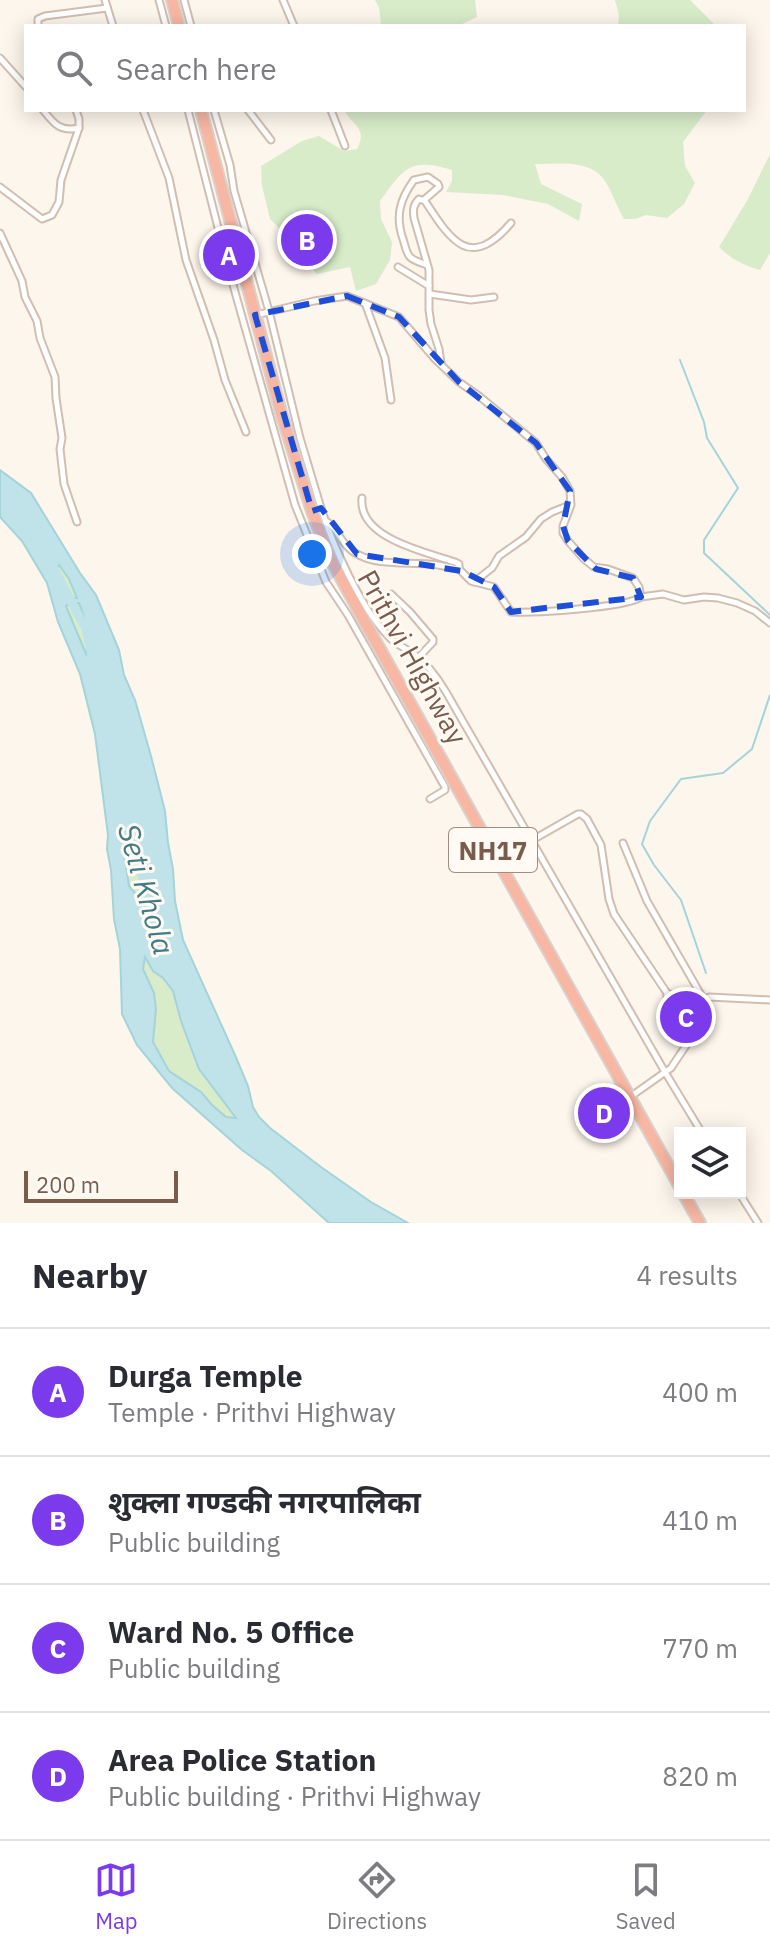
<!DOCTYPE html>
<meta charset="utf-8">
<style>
body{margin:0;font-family:"IBM Plex Sans","Noto Sans Devanagari",sans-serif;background:#f2f2f3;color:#2b2b33}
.controls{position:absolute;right:24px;bottom:24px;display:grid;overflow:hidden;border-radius:0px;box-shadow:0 4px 20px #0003}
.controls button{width:72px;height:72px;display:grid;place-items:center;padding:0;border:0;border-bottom:2px solid #e1e1e2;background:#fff;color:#2b2b33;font:40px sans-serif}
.scale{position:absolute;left:24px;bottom:20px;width:154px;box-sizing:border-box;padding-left:8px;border:4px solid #7a5c4d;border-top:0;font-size:22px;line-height:28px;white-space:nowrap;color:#7a5c4d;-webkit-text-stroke:6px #fffaf3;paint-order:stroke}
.you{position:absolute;left:312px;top:554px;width:28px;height:28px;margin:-20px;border:6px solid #fff;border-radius:50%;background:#1a73e8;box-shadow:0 0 0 12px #1a73e833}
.badge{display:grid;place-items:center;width:52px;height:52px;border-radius:50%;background:#7c3aed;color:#fff;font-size:26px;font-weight:700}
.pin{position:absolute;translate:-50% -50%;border:4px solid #fff;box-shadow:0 2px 8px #0006}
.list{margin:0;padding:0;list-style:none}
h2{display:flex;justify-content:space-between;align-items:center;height:104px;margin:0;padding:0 32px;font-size:34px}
h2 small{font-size:26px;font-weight:400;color:#7c7c81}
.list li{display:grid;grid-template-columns:52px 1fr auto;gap:24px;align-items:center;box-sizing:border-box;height:128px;padding:0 32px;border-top:2px solid #e1e1e2}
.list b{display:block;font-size:30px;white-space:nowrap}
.list p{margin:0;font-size:26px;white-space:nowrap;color:#7c7c81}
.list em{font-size:26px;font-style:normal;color:#7c7c81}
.icon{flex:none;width:44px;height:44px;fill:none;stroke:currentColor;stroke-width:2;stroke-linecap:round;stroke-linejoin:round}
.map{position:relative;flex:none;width:770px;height:1223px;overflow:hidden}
.search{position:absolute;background:#fff;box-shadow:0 4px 20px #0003;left:24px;right:24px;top:24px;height:88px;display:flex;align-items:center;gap:20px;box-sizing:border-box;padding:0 28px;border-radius:0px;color:#7c7c81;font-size:30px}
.sheet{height:616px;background:#fff}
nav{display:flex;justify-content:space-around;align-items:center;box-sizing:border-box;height:112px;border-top:2px solid #e1e1e2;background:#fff;font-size:22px;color:#7c7c81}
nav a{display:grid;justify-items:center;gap:4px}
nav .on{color:#7c3aed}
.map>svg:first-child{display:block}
.green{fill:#d8ecc9}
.water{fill:#bfe3e8;stroke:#a5d3da;stroke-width:2;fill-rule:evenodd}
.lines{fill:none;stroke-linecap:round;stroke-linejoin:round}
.stream{stroke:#a5d3da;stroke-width:2}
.river{stroke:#bfe3e8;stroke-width:9}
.street-casing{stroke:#d1beb0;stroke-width:9}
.highway-casing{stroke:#dad1cd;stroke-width:14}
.street{stroke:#fff;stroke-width:5}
.highway{stroke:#f7b7a3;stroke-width:10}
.marked{fill:none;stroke:#1d4ed8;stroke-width:6;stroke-dasharray:16 10;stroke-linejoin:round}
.labels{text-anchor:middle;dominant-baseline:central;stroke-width:6;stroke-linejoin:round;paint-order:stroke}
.shield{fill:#fffaf3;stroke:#a28b7f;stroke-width:2}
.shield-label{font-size:26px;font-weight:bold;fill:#7a5c4d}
.street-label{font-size:28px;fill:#7a5c4d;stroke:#fffaf3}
.water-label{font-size:30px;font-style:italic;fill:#437c86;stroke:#fffaf3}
</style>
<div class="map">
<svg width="770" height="1223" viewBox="0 0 770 1223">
<rect width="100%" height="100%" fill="#fdf6ec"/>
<g class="green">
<path d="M 375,0 L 475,0 L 477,17 L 458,26 L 378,26 L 381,23 L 379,8 Z"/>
<path d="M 615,0 L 690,0 L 716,26 L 618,26 L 619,15 Z"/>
<path d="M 344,110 L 707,110 L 683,142 L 685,166 L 695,183 L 684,204 L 667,218 L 646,215 L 635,219 L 624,219 C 617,207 611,189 603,178 C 588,159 556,164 535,164 L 541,184 L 582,204 L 579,221 L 548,204 L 503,195 L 446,192 L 452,181 L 452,170 C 410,157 404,168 380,201 L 381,219 L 392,242 L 390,260 L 376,284 L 356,291 L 350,267 L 317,274 C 304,261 312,252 319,239 L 316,226 L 306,218 L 280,229 L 270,219 L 262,186 L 261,166 L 302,141 L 319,136 L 344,151 L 357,149 C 368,127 353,127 344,110 Z"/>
<path d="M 770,154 L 770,253 L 760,270 C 743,265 731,259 719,247 L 748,199 Z"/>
<path d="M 59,565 L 69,579 L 77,598 L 67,597 L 60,587 L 55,571 Z"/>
<path d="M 71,603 L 79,603 C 87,622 90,636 87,656 L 66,606 Z"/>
<path d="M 124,859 C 152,875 150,889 155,918 L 129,886 Z"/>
<path d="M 144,956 L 153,971 L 163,978 L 173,991 L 181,1021 L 199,1069 L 234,1115 L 239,1118 L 227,1117 L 212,1105 L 201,1092 L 169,1071 L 153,1042 L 156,1009 L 143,969 Z"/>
</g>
<path class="water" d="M 0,470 L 31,493 L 80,573 L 96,595 L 119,650 L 124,675 L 135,700 L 151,756 L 165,811 L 168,843 L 173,869 L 175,901 L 183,940 L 235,1055 L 248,1086 L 253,1107 L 259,1117 L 270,1128 L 321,1167 L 371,1202 L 408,1223 L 329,1223 L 271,1171 L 242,1150 L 172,1088 L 137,1045 L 122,1014 L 120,949 L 114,919 L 111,870 L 107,849 L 108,835 L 95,734 L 80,674 L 58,622 L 47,583 L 22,541 L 0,517 ZM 59,565 L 69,579 L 77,598 L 67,597 L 60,587 L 55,571 ZM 71,603 L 79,603 C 86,620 90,636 86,654 L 66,606 ZM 125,860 C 151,874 151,889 154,916 L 129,886 ZM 145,957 L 153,971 L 163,978 L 173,991 L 181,1021 L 199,1069 L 236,1118 L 226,1117 L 212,1105 L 201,1092 L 169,1071 L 153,1042 L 156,1009 L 154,993 L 143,969 Z"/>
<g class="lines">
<g class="stream">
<path d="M 680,360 L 704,422 L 707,438 L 738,488 L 704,540 L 704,553 L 770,615"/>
<path d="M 706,973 L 681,900 L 654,865 L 642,844 L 650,821 L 681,779 L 723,773 L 752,749 L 770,695"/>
</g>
<g class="river">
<path d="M 51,563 L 86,629 L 91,651"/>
<path d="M 138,860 L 157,927"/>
</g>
<defs>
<g id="street">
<path d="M 105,0 L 113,26"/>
<path d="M 159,0 L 166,26"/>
<path d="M 184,0 L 191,26"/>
<path d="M 283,0 L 294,26"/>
<path d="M 38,26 L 38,19 L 45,16 L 107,8"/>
<path d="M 0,58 L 26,87"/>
<path d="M 76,110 L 79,119 L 79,128"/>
<path d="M 143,110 L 169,178 L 186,260 L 214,340 L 225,380 L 246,432"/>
<path d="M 188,110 L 228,267 L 295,505 L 326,582 L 348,615 L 445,787 L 445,790 L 430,799"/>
<path d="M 214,110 L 230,165 L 234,191 L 269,311 L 300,438 L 321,508"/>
<path d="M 248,110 L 271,140"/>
<path d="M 331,110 L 345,146"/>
<path d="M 0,187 L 42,219 L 52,215 L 59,202 L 61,180 L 79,128 C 60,132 54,124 43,110"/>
<path d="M 424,200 L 439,187 L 438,184 L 428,177 L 414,180 C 400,199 395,216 403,239 C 405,245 406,253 410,257 C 414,261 422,263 427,265"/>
<path d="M 0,233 L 22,281 L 25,297 L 37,321 L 40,338 L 55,377 L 56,398 L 62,438 L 60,449 L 64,484 L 77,522"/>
<path d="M 398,267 L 429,286"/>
<path d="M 430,294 L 471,300 L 494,297"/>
<path d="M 365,303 L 385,358 L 391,400"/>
<path d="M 256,315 L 314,301 L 347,296 L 399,317 L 435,359 L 459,382 L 479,396 L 536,443 L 546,459 L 562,477 L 570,491 L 571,505 L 563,526 L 563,533 L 568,541 L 584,559 L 594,567 L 608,569 L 633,578 L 639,587 L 641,597 L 663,594 L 684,600 L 704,597 L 718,598 L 737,603 L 755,611 L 770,623"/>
<path d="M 441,363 L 439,349 L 431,324 L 429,310 L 429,270 L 414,218 C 413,210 413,205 419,199 L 425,201 C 451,241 470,271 511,223"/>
<path d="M 312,511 L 321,508 C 333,546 361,608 388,636 C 395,644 405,648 414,654 C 428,664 437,677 446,692 L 665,1072 L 702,1133"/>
<path d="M 326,521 C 337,527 341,545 355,553 C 377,566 404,562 429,564 C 439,564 449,568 459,569 L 459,564 L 455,562 C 425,552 358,538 362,498"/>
<path d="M 459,569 L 471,581 L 494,587 L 511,612 C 533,613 625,608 641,597"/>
<path d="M 474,582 L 492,568 L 499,556 L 526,537 L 541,519 L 552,512 L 570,505"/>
<path d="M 391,594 L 410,612 L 433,639 L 433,642 L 419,657"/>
<path d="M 623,843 L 647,901 L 704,1000"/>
<path d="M 499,859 L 578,814 L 581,814 L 587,819 L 601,845 L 609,899 L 614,914 L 667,993 L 667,997 C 673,1011 677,1026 688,1036"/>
<path d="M 667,993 L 697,1004"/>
<path d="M 630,1097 L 671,1068 L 687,1044 L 697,1004 L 709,997 L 770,1000"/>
<path d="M 739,1193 L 758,1223"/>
</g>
<g id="highway">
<path d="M 172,0 L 179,26"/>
<path d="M 201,110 L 282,416 L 312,511 L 330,558 L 371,633 L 680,1187"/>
<path d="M 683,1193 L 700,1223"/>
</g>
</defs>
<use href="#street" class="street-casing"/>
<use href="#highway" class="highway-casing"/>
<use href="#street" class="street"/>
<use href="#highway" class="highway"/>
</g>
<path class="marked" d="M 347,296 L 399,317 L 459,382 L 536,443 L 570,491 L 563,526 L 568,541 L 596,569 L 633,578 L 641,597 L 511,612 L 494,587 L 462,571 L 357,554 L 321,508 L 312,511 L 255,315 Z"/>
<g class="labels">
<rect class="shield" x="449" y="828" width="88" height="44" rx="6"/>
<g class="shield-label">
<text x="493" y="850">NH17</text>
</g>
<g class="street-label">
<text transform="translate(413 657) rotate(61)">Prithvi Highway</text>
</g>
<g class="water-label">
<text transform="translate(147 889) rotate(74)">Seti Khola</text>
</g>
</g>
</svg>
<div class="controls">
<button><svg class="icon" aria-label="layers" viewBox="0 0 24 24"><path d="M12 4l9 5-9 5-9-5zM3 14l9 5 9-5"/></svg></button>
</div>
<div class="scale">200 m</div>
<div class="you"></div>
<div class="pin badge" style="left:229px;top:255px">A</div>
<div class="pin badge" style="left:307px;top:240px">B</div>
<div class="pin badge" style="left:686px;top:1017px">C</div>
<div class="pin badge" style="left:604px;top:1113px">D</div>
<div class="search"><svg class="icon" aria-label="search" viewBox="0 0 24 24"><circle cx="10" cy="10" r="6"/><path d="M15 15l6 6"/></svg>Search here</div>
</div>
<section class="sheet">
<h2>Nearby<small>4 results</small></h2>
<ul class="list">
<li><span class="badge">A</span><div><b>Durga Temple</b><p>Temple · Prithvi Highway</p></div><em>400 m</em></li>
<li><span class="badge">B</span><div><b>शुक्ला गण्डकी नगरपालिका</b><p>Public building</p></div><em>410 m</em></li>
<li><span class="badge">C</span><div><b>Ward No. 5 Office</b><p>Public building</p></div><em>770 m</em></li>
<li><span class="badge">D</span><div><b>Area Police Station</b><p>Public building · Prithvi Highway</p></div><em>820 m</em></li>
</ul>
</section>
<nav>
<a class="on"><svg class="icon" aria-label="map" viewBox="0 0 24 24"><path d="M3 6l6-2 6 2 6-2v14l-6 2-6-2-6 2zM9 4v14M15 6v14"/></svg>Map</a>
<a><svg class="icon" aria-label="directions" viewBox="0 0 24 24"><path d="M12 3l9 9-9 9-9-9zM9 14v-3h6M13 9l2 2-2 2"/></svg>Directions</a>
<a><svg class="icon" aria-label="saved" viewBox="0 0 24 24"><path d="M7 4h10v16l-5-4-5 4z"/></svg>Saved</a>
</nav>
